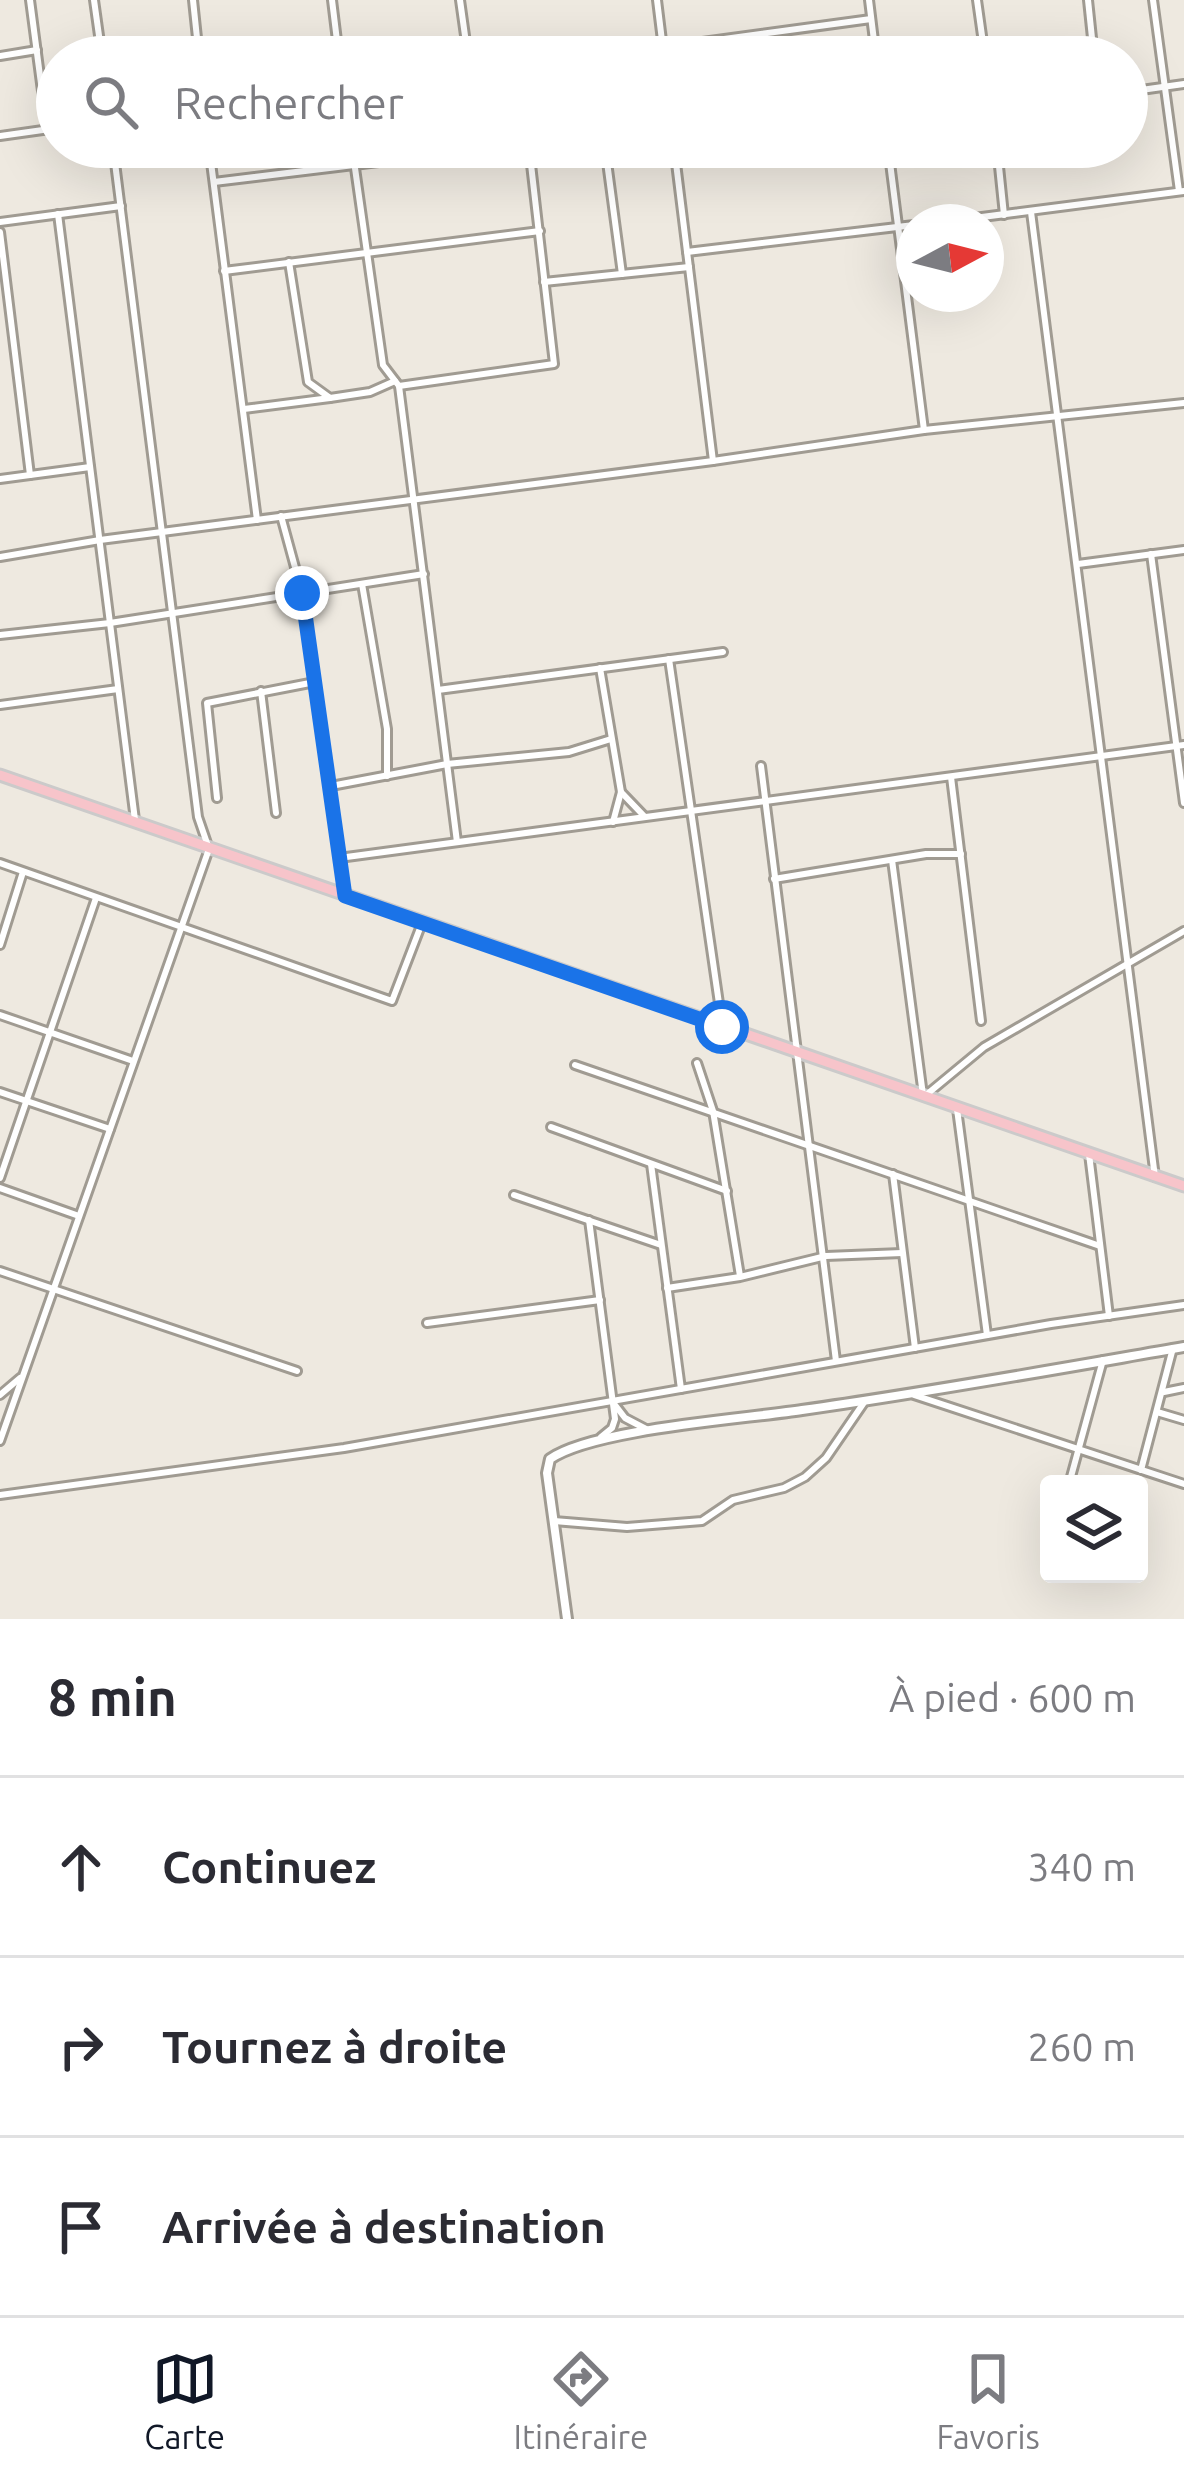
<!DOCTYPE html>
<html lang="fr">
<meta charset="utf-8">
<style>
body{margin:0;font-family:Ubuntu,sans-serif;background:#f2f2f3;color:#2b2b33}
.controls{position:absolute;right:36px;bottom:36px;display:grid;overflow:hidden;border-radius:12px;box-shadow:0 12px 48px #0002}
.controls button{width:108px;height:108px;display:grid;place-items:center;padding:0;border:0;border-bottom:3px solid #e1e1e2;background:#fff;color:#2b2b33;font:60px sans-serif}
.compass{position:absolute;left:896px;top:204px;width:108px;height:108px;border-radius:50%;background:#fff;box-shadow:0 12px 48px #0002;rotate:83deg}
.stop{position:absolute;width:36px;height:36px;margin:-27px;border:9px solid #1a73e8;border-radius:50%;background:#fff}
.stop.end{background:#1a73e8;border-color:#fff;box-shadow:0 3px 12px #0008}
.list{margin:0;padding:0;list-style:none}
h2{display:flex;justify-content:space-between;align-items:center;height:156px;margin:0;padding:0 48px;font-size:51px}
h2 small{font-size:39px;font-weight:400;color:#7c7c81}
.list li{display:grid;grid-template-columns:78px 1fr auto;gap:36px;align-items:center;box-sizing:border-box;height:180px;padding:0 48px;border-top:3px solid #e1e1e2}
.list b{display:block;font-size:45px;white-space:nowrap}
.list em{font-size:39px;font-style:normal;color:#7c7c81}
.icon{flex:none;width:66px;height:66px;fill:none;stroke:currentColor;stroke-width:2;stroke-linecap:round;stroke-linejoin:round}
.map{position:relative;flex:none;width:1184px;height:1619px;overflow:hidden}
.search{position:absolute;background:#fff;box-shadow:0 12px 48px #0002;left:36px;right:36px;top:36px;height:132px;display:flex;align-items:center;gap:30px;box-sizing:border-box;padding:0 42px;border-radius:66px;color:#7c7c81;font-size:45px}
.sheet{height:696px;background:#fff}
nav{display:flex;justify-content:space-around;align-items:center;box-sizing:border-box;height:168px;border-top:3px solid #e1e1e2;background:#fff;font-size:33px;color:#7c7c81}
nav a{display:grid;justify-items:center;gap:6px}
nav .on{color:#111827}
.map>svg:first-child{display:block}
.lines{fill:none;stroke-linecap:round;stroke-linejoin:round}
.minor-casing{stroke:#a09b92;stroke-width:12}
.tertiary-casing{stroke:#a09b92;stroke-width:14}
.primary-casing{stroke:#cbcaca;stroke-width:15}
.minor{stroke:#fff;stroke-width:6}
.tertiary{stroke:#fff;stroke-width:8}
.primary{stroke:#f7c4ca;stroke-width:9}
.route{stroke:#1a73e8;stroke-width:15}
</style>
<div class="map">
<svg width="1184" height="1619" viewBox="0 0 1184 1619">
<rect width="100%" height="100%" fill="#eee9e0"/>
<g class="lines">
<defs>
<g id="minor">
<path d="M 30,0 L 47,129"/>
<path d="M 94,0 L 102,57"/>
<path d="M 193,0 L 199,57"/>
<path d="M 332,0 L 339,57"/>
<path d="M 460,0 L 468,57"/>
<path d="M 657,0 L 664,57"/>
<path d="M 869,0 L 876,57"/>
<path d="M 977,0 L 985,57"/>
<path d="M 1088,0 L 1094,57"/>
<path d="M 1153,0 L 1179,191"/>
<path d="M 0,56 L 37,50"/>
<path d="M 592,57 L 871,19"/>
<path d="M 1127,92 L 1184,84"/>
<path d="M 0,136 L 57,128"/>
<path d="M 209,147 L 257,520"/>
<path d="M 352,147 L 383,365 L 399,386 L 457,842"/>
<path d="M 605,147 L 622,274"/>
<path d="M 674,147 L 713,461"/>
<path d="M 888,147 L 924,430"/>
<path d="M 997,147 L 1004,215"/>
<path d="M 674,152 L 718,147"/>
<path d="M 214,182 L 502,147"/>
<path d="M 1031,212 L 1155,1177"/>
<path d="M 58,214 L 135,820"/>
<path d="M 0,222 L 121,206"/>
<path d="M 943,222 L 1184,191"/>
<path d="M 0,232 L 30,475"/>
<path d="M 687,252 L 914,225"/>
<path d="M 289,262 L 308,382 L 330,398 L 370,392 L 395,381"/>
<path d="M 224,271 L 540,231"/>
<path d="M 544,282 L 689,267"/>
<path d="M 399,386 L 554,364 L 529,147"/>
<path d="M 244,409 L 330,398"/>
<path d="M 0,479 L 90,467"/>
<path d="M 281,516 L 302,593 L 344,893"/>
<path d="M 1151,554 L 1184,803"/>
<path d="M 0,557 L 100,540 L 713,461 L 924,430 L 1184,403"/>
<path d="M 1078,564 L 1184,550"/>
<path d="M 362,584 L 387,729 L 387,776"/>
<path d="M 0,635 L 110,623 L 424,574"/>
<path d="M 669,659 L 722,1024"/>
<path d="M 600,668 L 621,792 L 613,822"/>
<path d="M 438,690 L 723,652"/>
<path d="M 261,691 L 276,813"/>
<path d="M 0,705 L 118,689"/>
<path d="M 761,766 L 836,1361"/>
<path d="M 951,777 L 981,1021"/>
<path d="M 331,786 L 447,764 L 569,752 L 611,739"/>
<path d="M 621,792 L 644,816"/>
<path d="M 217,798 L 207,703 L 315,682"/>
<path d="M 339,858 L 1184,745"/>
<path d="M 892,860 L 923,1095"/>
<path d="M 0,863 L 392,1001 L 422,923"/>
<path d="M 774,879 L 926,854 L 961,854"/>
<path d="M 0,945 L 23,872"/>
<path d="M 0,1015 L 133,1061"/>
<path d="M 697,1063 L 713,1111 L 740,1276"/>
<path d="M 575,1065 L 1100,1246"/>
<path d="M 0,1092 L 110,1129"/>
<path d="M 926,1095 L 984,1047 L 1184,931"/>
<path d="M 957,1109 L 987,1335"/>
<path d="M 551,1127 L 727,1191"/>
<path d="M 1089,1154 L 1109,1316"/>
<path d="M 651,1164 L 681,1389"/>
<path d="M 893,1174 L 915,1348"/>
<path d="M 0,1178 L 96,898"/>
<path d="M 0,1188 L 79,1216"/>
<path d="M 514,1195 L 661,1245"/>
<path d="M 589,1220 L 615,1419 L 612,1428 L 601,1437"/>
<path d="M 0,1271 L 297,1371"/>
<path d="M 667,1288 L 740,1277 L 826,1256 L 902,1253"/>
<path d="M 427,1323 L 600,1300"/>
<path d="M 1164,1392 L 1184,1388"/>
<path d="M 0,1395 L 20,1378"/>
<path d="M 914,1395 L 1184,1484"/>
<path d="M 615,1405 L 625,1418 L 646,1429"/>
<path d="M 1157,1412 L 1184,1420"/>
<path d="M 0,1441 L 209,849 L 198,817 L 113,147"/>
<path d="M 1141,1470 L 1173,1348"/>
<path d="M 1069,1484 L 1103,1360"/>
<path d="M 0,1495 L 344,1448 L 1051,1324 L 1184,1305"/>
<path d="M 554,1521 L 627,1527 L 702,1521 L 733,1500 L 784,1488 L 805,1477 L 826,1458 L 865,1401"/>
</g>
<path id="tertiary" d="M 567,1619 L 547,1473 L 550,1459 C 593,1429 744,1419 802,1410 C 930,1392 1057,1369 1184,1347"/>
<path id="primary" d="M 0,775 L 1184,1186"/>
</defs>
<use href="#minor" class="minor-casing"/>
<use href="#tertiary" class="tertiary-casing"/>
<use href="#primary" class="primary-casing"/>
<use href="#minor" class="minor"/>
<use href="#tertiary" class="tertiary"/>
<use href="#primary" class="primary"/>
</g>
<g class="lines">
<path class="route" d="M 302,593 L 345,896 L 722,1027"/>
</g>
</svg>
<div class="controls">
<button><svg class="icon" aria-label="layers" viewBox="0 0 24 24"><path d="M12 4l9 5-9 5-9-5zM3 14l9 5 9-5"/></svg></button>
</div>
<svg class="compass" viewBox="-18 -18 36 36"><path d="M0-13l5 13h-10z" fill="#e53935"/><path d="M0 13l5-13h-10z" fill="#7c7c81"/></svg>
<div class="stop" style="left:722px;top:1027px"></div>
<div class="stop end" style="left:302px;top:593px"></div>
<div class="search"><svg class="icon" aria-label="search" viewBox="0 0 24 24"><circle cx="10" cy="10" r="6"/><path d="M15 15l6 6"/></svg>Rechercher</div>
</div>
<section class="sheet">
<h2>8 min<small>À pied · 600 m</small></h2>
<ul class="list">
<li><svg class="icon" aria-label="ahead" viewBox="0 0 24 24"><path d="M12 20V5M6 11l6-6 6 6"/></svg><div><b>Continuez</b></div><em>340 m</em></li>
<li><svg class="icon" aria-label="right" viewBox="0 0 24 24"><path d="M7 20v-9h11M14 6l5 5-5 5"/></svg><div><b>Tournez à droite</b></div><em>260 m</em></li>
<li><svg class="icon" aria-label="arrive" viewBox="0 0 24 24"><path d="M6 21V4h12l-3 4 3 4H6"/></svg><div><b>Arrivée à destination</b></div></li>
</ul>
</section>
<nav>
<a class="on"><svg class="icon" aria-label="map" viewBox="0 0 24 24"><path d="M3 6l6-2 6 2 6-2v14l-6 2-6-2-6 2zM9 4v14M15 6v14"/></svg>Carte</a>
<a><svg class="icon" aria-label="directions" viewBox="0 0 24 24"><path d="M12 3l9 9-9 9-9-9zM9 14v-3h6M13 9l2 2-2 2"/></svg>Itinéraire</a>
<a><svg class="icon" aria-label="saved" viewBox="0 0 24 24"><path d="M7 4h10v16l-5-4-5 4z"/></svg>Favoris</a>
</nav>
